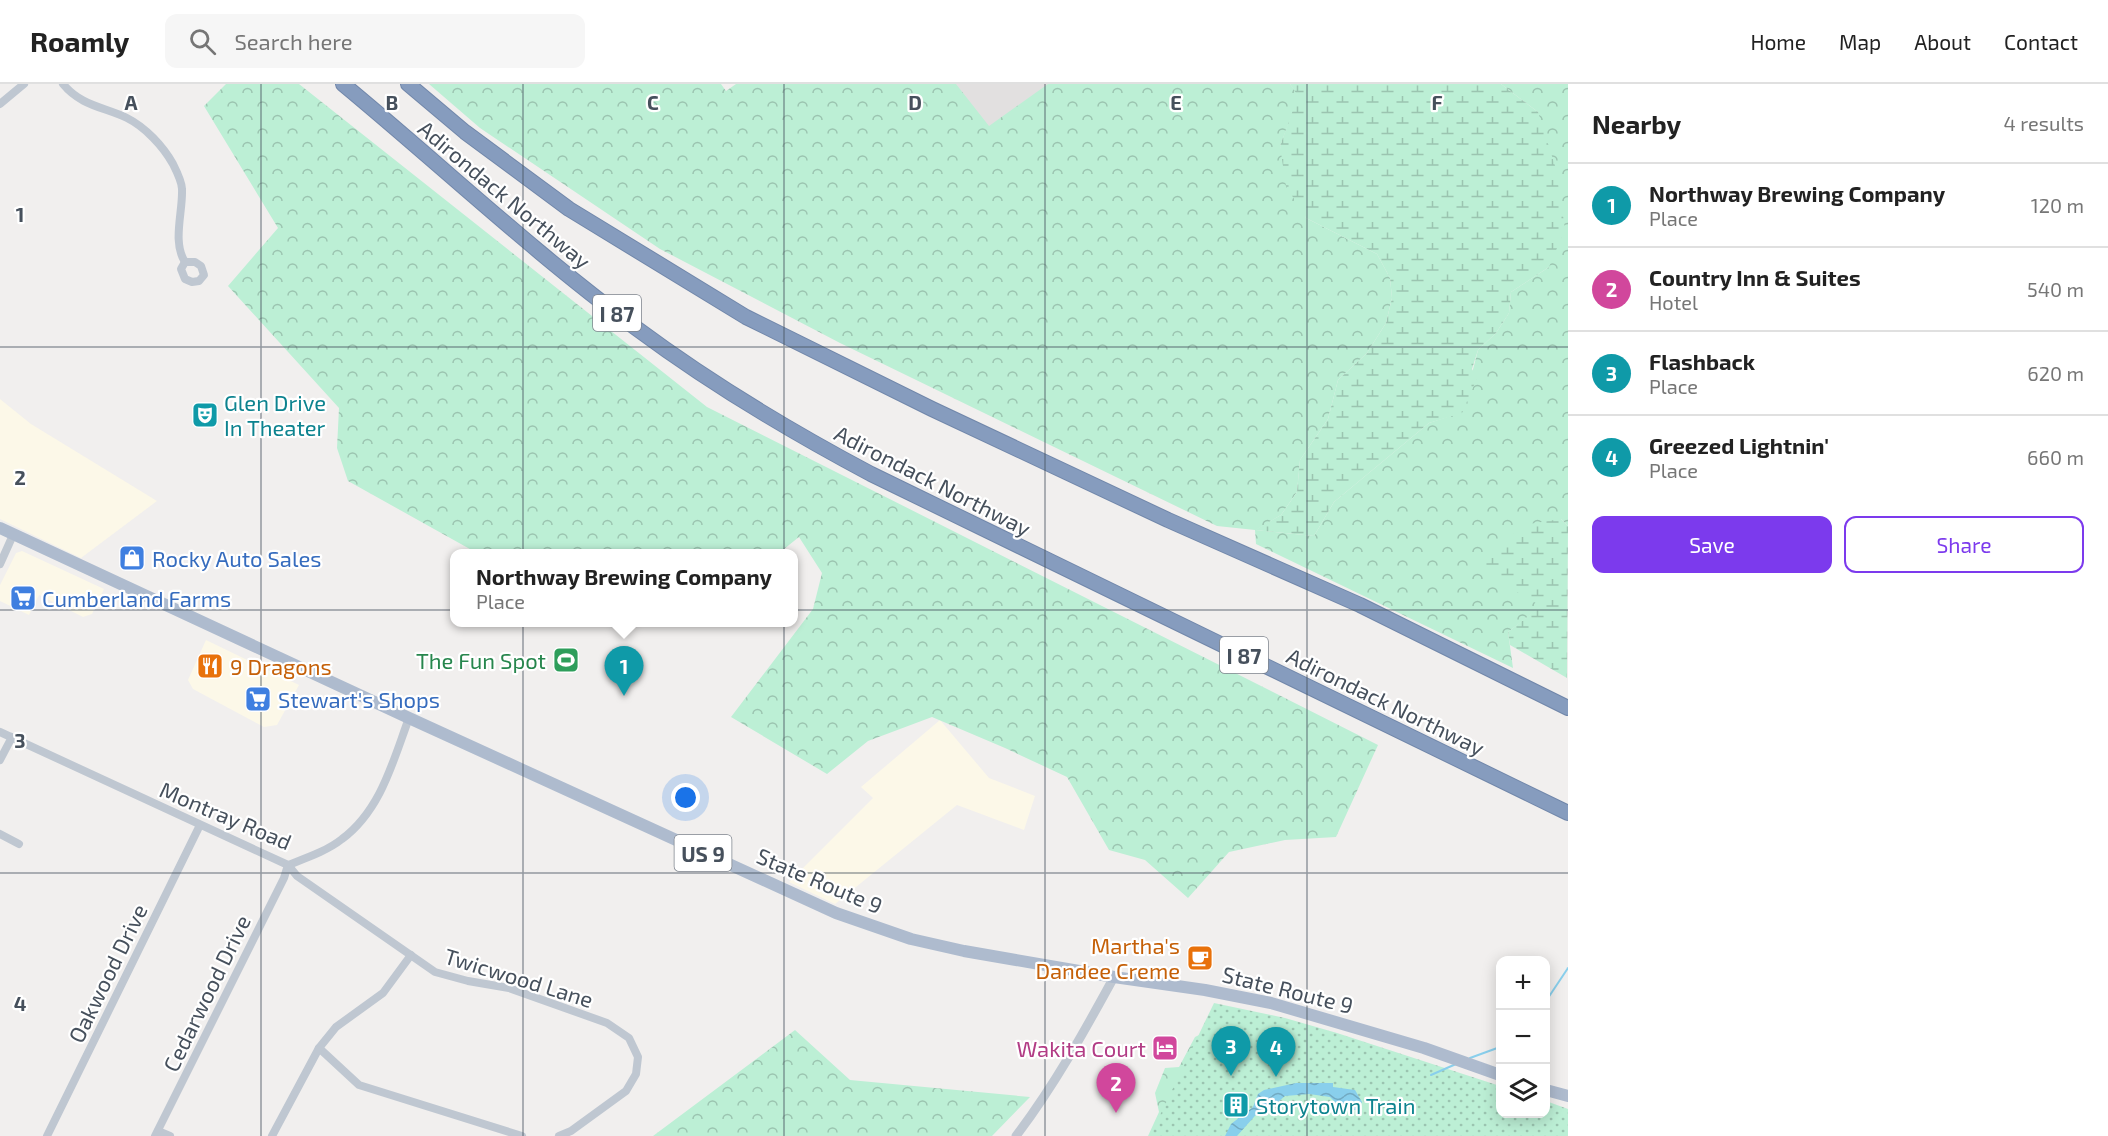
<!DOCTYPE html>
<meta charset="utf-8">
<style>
body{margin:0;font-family:"Exo 2",sans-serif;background:#f6f6f6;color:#222}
.controls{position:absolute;right:18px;bottom:18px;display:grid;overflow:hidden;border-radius:12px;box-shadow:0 3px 15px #0003}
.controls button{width:54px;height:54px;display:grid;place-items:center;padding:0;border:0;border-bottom:2px solid #e0e0e0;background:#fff;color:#222;font:30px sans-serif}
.you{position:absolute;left:686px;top:714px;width:21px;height:21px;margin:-15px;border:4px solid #fff;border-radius:50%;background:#1a73e8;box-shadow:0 0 0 9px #1a73e833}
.badge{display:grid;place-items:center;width:39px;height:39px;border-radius:50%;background:#7c3aed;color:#fff;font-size:20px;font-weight:700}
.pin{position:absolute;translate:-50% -50px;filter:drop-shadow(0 2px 3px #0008)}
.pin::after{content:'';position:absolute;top:32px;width:21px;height:18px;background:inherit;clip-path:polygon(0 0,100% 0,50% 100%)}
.popup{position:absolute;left:450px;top:465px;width:348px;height:78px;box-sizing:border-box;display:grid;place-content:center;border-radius:12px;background:#fff;filter:drop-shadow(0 2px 4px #0005);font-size:20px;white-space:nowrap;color:#767676}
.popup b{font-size:22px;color:#222}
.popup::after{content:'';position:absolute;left:50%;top:100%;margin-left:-12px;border:12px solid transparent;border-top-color:#fff}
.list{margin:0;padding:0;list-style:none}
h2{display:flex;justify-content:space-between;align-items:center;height:78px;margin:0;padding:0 24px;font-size:26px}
h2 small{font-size:20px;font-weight:400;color:#767676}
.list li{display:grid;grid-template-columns:39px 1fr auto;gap:18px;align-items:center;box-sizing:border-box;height:84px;padding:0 24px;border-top:2px solid #e0e0e0}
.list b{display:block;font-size:22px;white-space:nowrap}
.list p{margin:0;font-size:20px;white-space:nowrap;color:#767676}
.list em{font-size:20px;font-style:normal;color:#767676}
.actions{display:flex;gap:12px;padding:18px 24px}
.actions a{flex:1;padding:14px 0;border:2px solid #7c3aed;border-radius:12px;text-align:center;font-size:21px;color:#7c3aed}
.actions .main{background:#7c3aed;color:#fff}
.icon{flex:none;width:33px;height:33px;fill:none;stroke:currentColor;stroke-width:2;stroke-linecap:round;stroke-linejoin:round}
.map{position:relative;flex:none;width:1568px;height:1052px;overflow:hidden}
header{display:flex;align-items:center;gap:36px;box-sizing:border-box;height:84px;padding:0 30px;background:#fff;border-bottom:2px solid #e0e0e0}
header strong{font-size:28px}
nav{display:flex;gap:33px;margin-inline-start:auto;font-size:21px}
.search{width:420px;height:54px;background:#f6f6f6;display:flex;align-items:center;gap:15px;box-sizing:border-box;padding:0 21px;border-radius:12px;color:#767676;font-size:22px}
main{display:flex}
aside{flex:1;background:#fff}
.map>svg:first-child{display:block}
.commercial{fill:#fcf8e8}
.education{fill:#e2e0e0}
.forest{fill:url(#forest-crowns)}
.wetland{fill:url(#wetland-marsh)}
.park{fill:url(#park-dots)}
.water{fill:url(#water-waves)}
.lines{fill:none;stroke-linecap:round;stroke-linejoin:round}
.stream{stroke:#89cfec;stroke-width:2}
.motorway-casing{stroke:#7187aa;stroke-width:16}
.minor{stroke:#bfc7d1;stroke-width:8}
.tertiary{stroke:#bfc7d1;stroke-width:9}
.primary{stroke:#aebbce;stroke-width:12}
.motorway{stroke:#869cbe;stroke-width:14}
.grid{fill:none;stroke:#46505c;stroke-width:1.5;stroke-opacity:0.55}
.labels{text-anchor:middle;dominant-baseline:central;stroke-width:4.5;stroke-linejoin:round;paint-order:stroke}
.shield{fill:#fff;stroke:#7e848d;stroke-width:1.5}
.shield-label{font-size:21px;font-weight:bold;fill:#46505c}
.street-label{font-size:22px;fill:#46505c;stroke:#fff}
.culture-label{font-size:22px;fill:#0d838f;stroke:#fff;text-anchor:start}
.shop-label{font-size:22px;fill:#366cbe;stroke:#fff;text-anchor:start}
.leisure-label{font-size:22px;fill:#27864d;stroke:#fff;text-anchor:end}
.food-label{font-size:22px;fill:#c56008;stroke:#fff;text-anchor:start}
.hotel-label{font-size:22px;fill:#b23c85;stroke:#fff;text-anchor:end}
.grid-label{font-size:20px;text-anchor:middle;font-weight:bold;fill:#46505c;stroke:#fff;stroke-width:4.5;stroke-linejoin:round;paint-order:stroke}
</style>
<header>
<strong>Roamly</strong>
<div class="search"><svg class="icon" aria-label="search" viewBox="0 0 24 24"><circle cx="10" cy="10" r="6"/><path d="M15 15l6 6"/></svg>Search here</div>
<nav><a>Home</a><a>Map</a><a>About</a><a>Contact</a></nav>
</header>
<main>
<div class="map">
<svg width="1568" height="1052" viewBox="0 0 1568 1052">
<defs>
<pattern id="forest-crowns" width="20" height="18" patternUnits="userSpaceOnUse" patternTransform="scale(1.5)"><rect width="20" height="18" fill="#bcefd5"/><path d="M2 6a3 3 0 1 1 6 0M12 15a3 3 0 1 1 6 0" fill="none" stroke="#9bc4b0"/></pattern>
<pattern id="wetland-marsh" width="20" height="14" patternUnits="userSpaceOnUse" patternTransform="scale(1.5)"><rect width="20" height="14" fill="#bcefd5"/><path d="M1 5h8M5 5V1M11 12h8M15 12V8" fill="none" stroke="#9bc4b0"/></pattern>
<pattern id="park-dots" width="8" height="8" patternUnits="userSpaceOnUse" patternTransform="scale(1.5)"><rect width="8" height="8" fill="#bcefd5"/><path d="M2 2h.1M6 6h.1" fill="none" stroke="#9bc4b0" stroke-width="1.8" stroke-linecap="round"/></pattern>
<pattern id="water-waves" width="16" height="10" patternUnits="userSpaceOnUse" patternTransform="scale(1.5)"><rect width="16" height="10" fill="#89cfec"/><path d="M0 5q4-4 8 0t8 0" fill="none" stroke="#72aac2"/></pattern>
</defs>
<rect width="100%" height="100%" fill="#f1efee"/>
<g class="commercial">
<path d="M 0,315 L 31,340 L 157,417 L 81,474 L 0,435 Z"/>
<path d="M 22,467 L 104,505 L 92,530 L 83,533 L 39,511 L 29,531 L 0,517 L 0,501 L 16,469 Z"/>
<path d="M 206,556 L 299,601 L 277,641 L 264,643 L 193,605 L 188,596 Z"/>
<path d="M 940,636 L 989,694 L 1035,712 L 1024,746 L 957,721 L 835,820 L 789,798 L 873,714 L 861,703 Z"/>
</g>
<path class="education" d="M 937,0 L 1067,0 L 983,60 Z"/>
<g class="forest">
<path d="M 226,0 L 299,0 L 707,323 L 1378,661 L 1336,753 L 1285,756 L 1229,768 L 1188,814 L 1145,776 L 1109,766 L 1067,693 L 1005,664 L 932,633 L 868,657 L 827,690 L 731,633 L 813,525 L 822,489 L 799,453 L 779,469 L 477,469 L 348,397 L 337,364 L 339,324 L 228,202 L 278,144 L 204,22 Z"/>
<path d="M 429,0 L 721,0 L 726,7 L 736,0 L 956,0 L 989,42 L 1048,0 L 1290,0 L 1299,12 L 1280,62 L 1306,134 L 1377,170 L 1390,194 L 1392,214 L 1386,239 L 1367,269 L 1338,296 L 1328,335 L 1300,376 L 1297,408 L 1281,431 L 1256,446 L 1314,452 L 1334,418 L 1429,339 L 1462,328 L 1478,266 L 1496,249 L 1509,229 L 1511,208 L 1549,183 L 1538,28 L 1501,0 L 1568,0 L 1568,442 L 1561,435 L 1542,522 L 1508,548 L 1513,584 L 1256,460 L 1255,446 L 1217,442 L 840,259 L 660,165 L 480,44 Z"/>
<path d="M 795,946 L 850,996 L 1030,1013 L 992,1052 L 653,1052 Z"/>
<path d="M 1199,951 L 1172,1052 L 1148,1052 L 1159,1028 L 1155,1009 L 1165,984 L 1179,983 L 1195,953 Z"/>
</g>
<g class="wetland">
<path d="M 1290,0 L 1501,0 L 1538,28 L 1556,85 L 1565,145 L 1549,183 L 1511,208 L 1509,229 L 1496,249 L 1478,266 L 1472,285 L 1477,294 L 1462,329 L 1429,339 L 1334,418 L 1314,452 L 1255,446 L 1281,431 L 1297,408 L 1300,376 L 1328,335 L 1338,296 L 1367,269 L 1386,239 L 1392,214 L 1390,194 L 1377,170 L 1306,134 L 1286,102 L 1280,62 L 1298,12 Z"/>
<path d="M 1561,435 L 1568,442 L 1567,594 L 1510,561 L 1508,548 L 1541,522 L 1479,486 L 1522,441 Z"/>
</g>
<path class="park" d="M 1214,919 L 1285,934 L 1337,949 L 1500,1002 L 1500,1030 L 1546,1030 L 1546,1017 L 1568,1025 L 1568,1052 L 1150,1052 Z"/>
<path class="water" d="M 1296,999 L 1333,999 L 1333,1003 L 1355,1006 L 1362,1018 L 1357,1026 L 1343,1026 L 1330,1013 L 1309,1010 L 1285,1012 L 1278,1018 L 1262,1024 L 1237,1052 L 1225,1052 L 1231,1040 L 1253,1023 L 1258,1010 L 1264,1006 Z"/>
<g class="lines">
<g class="stream">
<path d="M 1546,917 L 1568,884"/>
<path d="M 1470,974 L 1500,963"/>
<path d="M 1431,991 L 1456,980"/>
</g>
<defs>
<g id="motorway">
<path d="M 343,0 C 441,81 534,169 636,244 C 710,299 790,347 871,390 L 1568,729"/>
<path d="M 408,0 L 465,48 L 569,125 L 746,233 L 932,325 L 1168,436 L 1360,521 L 1568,624"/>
</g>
</defs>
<use href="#motorway" class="motorway-casing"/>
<g class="minor">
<path d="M 63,0 C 81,22 104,23 127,34 C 145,43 163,62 173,80 C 176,86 182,98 182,105 C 183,128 172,158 185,178"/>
<path d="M 0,20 L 24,0"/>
<path d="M 185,178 L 195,178 L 201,182 L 204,191 L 199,197 L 192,198 L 185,195 L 181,185 Z"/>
<path d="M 0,480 L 13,451"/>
<path d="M 0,648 L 288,781 C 306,774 327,767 342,755 C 381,726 393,677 409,634"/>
<path d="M 0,676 L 12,653"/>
<path d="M 0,750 L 19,760"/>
<path d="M 319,964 L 359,1001 L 522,1052"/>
<path d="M 158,1047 L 170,1052"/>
<path d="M 47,1052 L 200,741"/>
<path d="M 155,1052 L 284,794 L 288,781 L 297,792 L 435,888 L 468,897 L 509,904 L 607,939 L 629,954 L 638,973 L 636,990 L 626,1007 L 571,1047 L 559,1052"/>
<path d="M 272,1052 L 319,964 L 336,943 L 383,909 L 411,871"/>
</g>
<path class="tertiary" d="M 1016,1052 C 1054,1002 1084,948 1114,893"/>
<g class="primary">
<path d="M 0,444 L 409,634 L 836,829 L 911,855 L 964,867 L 1114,893 L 1205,906 L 1271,919 L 1424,964 L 1500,991"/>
<path d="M 1546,1006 L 1568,1012"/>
</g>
<use href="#motorway" class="motorway"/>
</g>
<path class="grid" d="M 261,0 L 261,1052M 523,0 L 523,1052M 784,0 L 784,1052M 1045,0 L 1045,1052M 1307,0 L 1307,1052M 0,263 L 1568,263M 0,526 L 1568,526M 0,789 L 1568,789"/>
<defs>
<symbol id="theatre-square" viewBox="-11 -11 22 22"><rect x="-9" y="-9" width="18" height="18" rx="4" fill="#0f9aa8" stroke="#fff"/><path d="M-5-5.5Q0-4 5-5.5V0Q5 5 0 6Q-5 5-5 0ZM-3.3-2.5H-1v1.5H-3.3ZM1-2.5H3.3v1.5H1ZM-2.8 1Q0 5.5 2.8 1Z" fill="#fff"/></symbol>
<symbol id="shop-square" viewBox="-11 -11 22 22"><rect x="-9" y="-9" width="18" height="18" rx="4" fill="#3f7fe0" stroke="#fff"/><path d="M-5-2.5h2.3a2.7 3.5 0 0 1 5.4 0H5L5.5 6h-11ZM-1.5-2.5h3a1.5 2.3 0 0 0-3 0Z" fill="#fff"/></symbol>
<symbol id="supermarket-square" viewBox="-11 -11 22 22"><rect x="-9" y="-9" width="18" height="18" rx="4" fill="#3f7fe0" stroke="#fff"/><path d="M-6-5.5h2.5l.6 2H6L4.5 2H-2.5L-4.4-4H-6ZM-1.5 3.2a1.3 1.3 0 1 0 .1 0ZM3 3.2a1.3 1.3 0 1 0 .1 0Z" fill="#fff"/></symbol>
<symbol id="stadium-square" viewBox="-11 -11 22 22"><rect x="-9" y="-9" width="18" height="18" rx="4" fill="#2e9e5b" stroke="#fff"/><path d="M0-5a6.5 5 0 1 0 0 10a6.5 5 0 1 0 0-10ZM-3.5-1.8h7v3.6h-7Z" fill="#fff"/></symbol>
<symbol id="restaurant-square" viewBox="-11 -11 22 22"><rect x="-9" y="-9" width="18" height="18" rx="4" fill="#e8710a" stroke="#fff"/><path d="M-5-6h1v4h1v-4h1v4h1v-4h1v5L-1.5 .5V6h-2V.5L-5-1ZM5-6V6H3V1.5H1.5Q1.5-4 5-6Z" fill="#fff"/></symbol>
<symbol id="cafe-square" viewBox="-11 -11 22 22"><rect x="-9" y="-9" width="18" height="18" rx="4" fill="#e8710a" stroke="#fff"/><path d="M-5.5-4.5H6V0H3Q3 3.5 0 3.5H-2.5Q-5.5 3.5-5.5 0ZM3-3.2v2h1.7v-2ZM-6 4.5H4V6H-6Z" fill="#fff"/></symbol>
<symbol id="hotel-square" viewBox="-11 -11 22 22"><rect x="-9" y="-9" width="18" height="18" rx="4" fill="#d1479c" stroke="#fff"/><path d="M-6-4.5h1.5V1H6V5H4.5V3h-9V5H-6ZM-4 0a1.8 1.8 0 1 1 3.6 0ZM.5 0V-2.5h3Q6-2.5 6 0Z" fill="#fff"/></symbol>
<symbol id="building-square" viewBox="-11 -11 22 22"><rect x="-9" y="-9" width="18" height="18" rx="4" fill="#0f9aa8" stroke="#fff"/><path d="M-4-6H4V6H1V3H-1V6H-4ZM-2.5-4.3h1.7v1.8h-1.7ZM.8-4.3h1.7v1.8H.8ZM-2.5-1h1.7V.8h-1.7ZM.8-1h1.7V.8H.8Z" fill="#fff"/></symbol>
</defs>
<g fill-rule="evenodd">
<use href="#theatre-square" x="190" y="316" width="30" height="30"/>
<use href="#shop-square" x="117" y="459" width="30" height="30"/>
<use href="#supermarket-square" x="8" y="499" width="30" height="30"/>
<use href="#stadium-square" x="551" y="561" width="30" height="30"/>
<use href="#restaurant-square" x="195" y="567" width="30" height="30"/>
<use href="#supermarket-square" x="243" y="600" width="30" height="30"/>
<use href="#cafe-square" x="1185" y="859" width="30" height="30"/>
<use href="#hotel-square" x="1150" y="949" width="30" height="30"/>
<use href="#building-square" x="1221" y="1006" width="30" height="30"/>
</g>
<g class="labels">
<g class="shield">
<rect x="593" y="211" width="48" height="36" rx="4.5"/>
<rect x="1220" y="553" width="48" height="36" rx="4.5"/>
<rect x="674.5" y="751" width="57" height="36" rx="4.5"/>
</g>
<g class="shield-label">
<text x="617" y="229">I 87</text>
<text x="1244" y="571">I 87</text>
<text x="703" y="769">US 9</text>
</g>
<g class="street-label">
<text transform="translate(505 110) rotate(40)">Adirondack Northway</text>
<text transform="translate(933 396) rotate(27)">Adirondack Northway</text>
<text transform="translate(1386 617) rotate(26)">Adirondack Northway</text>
<text transform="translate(226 731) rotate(23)">Montray Road</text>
<text transform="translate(820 796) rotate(23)">State Route 9</text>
<text transform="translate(107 889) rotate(-64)">Oakwood Drive</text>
<text transform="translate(519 893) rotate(17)">Twicwood Lane</text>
<text transform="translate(1288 905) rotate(14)">State Route 9</text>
<text transform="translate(206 909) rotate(-64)">Cedarwood Drive</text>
</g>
<g class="culture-label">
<text x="224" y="318">Glen Drive<tspan x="224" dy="25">In Theater</tspan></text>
<text x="1256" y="1021">Storytown Train</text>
</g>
<g class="shop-label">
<text x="152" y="474">Rocky Auto Sales</text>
<text x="42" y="514">Cumberland Farms</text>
<text x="278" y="615">Stewart's Shops</text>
</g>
<g class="leisure-label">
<text x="546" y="576">The Fun Spot</text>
</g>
<g class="food-label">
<text x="230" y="582">9 Dragons</text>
<text x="1180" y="861" text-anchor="end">Martha's<tspan x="1180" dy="25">Dandee Creme</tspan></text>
</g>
<g class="hotel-label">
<text x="1146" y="964">Wakita Court</text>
</g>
</g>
<g class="grid-label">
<text x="131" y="26">A</text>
<text x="392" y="26">B</text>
<text x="653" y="26">C</text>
<text x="915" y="26">D</text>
<text x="1176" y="26">E</text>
<text x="1437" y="26">F</text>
<text x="20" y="138">1</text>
<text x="20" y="401">2</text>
<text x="20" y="664">3</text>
<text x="20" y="927">4</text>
</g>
</svg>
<div class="controls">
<button>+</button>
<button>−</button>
<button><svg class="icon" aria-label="layers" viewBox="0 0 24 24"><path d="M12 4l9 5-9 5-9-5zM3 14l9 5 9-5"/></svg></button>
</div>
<div class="you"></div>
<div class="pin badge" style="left:624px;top:612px;background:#0f9aa8">1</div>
<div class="popup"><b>Northway Brewing Company</b>Place</div>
<div class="pin badge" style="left:1116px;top:1029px;background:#d1479c">2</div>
<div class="pin badge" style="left:1231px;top:992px;background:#0f9aa8">3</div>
<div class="pin badge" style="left:1276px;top:993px;background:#0f9aa8">4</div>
</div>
<aside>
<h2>Nearby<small>4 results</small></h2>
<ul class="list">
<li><span class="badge" style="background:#0f9aa8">1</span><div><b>Northway Brewing Company</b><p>Place</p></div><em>120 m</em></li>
<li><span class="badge" style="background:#d1479c">2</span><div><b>Country Inn &amp; Suites</b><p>Hotel</p></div><em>540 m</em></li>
<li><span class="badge" style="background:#0f9aa8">3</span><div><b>Flashback</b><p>Place</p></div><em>620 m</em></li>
<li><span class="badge" style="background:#0f9aa8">4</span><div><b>Greezed Lightnin'</b><p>Place</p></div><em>660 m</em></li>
</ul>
<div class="actions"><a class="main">Save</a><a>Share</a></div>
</aside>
</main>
